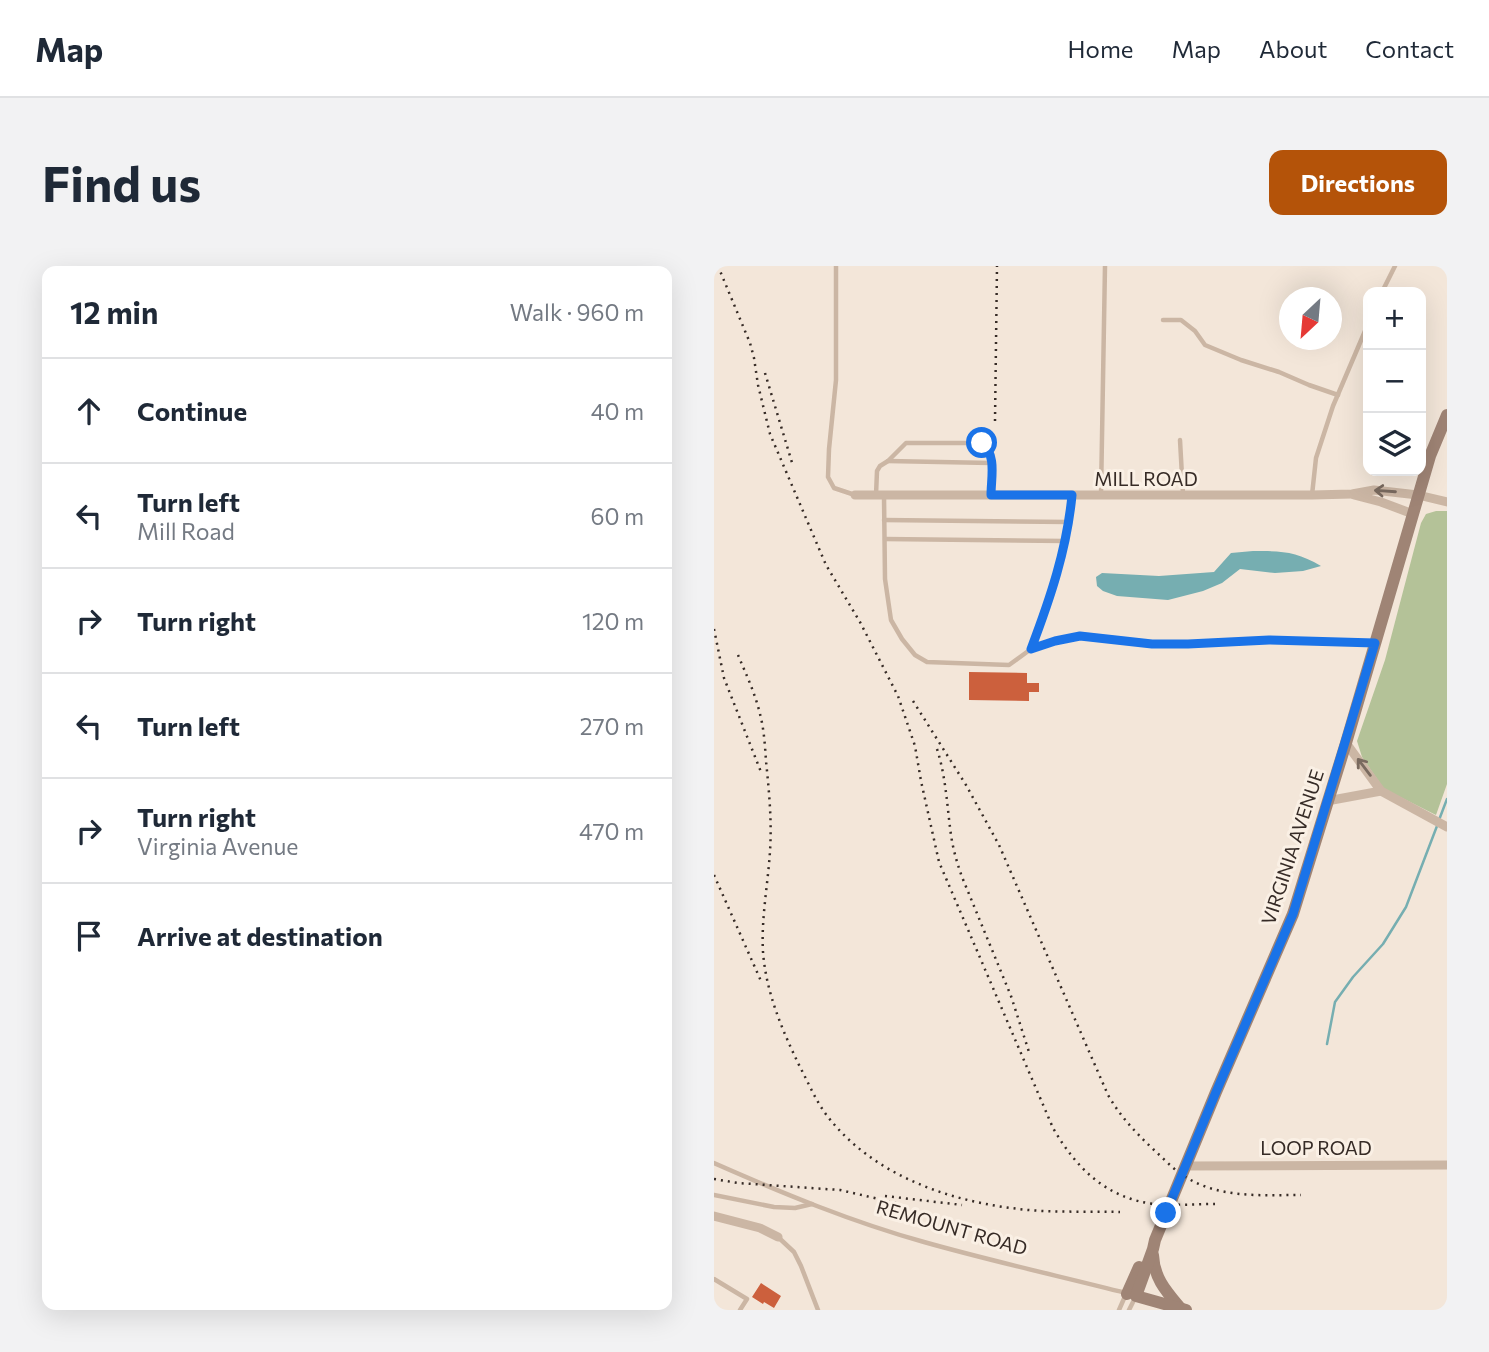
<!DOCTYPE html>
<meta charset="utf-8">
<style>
body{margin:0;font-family:Commissioner,sans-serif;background:#f2f2f3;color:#1f2937}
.controls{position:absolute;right:21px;top:21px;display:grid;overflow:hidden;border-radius:14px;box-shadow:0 7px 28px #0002}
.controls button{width:63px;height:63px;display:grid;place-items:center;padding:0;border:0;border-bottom:2px solid #e0e1e3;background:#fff;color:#1f2937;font:35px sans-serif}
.compass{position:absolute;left:565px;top:21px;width:63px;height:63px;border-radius:50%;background:#fff;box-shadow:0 7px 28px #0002;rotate:206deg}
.stop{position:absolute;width:21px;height:21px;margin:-16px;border:5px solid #1a73e8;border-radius:50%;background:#fff}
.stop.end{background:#1a73e8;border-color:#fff;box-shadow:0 2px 7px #0008}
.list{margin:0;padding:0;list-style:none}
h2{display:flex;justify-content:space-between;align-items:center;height:91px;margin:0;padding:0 28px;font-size:30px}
h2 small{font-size:23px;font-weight:400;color:#747a83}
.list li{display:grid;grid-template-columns:46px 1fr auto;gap:21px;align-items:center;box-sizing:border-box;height:105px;padding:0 28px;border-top:2px solid #e0e1e3}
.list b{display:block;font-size:26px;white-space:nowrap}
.list p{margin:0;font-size:23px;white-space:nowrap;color:#747a83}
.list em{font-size:23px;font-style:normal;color:#747a83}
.icon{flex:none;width:38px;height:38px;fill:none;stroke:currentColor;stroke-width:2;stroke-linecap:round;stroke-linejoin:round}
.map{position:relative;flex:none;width:733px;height:1044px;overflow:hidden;border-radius:14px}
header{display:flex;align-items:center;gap:42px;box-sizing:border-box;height:98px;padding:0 35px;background:#fff;border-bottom:2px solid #e0e1e3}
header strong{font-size:33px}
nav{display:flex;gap:38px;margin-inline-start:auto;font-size:24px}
.intro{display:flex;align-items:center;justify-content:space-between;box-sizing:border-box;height:168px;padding:0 42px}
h1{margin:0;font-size:49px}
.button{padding:18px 32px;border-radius:14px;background:#b45309;color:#fff;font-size:24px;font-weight:700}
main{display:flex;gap:42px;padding:0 42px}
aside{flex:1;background:#fff;border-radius:14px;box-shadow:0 7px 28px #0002}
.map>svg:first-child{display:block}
.green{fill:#b4c298}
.water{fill:#76aeb1}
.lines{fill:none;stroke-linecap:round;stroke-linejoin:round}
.stream{stroke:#76aeb1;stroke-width:2.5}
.building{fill:#cc603d}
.lane{stroke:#cbb6a4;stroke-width:4.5}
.street{stroke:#cbb6a4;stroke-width:9}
.secondary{stroke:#9f8475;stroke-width:12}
.rail{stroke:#362b26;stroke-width:2.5;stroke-dasharray:2 5;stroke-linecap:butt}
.oneway{stroke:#796a5f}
.route{stroke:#1a73e8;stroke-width:9}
.labels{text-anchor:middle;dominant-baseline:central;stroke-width:6;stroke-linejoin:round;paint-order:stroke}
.street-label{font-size:19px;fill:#362b26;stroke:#faf0e5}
</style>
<header>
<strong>Map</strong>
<nav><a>Home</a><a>Map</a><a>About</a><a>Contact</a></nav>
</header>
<div class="intro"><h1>Find us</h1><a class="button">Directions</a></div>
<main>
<aside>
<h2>12 min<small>Walk · 960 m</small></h2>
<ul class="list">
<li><svg class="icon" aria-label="ahead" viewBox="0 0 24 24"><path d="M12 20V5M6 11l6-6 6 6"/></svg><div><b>Continue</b></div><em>40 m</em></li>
<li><svg class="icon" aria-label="left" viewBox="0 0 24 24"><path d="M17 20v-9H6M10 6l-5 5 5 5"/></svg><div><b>Turn left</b><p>Mill Road</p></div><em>60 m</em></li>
<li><svg class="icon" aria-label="right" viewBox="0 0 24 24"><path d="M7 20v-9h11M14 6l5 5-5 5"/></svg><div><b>Turn right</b></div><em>120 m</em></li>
<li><svg class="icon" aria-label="left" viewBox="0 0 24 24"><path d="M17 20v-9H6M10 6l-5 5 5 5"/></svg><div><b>Turn left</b></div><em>270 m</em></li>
<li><svg class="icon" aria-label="right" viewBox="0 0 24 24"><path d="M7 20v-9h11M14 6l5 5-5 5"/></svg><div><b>Turn right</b><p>Virginia Avenue</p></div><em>470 m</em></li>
<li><svg class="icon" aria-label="arrive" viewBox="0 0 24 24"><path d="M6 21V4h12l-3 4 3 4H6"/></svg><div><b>Arrive at destination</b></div></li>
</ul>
</aside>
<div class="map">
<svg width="733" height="1044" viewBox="0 0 733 1044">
<rect width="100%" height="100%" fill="#f3e6d9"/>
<path class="green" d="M 722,245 L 733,245 L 733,518 L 722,549 L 670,523 L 648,491 L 643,475 L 671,394 L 707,257 L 712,248 Z"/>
<path class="water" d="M 539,285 C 568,285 582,285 607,300 L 589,305 L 561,307 L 526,303 L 508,317 L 489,325 L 454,334 L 403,330 L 389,325 L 383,320 L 382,311 L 388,307 L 445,310 L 500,306 L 517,287 Z"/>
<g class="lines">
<g class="stream">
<path d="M 725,554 L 733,533"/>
<path d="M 613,778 L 621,736 L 639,711 L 669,678 L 692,641 L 723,560"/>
</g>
</g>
<g class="building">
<path d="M 255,406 L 313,407 L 313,417 L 325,417 L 325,426 L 315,426 L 315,435 L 255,434 Z"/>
<path d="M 47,1017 L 67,1030 L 60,1042 L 50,1036 L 49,1038 L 38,1031 Z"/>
</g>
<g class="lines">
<g class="lane">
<path d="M 122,0 L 122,114 L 115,183 L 114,211 L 120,222 L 141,229"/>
<path d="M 668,26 L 681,0"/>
<path d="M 449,54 L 467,54 L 481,65 L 491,79 L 527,94 L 565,106 L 595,119 L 624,129"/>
<path d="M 466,174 L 469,228"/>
<path d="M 174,195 L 277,197"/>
<path d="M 387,228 L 391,0"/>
<path d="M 162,229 L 163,205 L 166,200 L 174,195 L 192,177 L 268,177 C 283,189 277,211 277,229"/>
<path d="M 598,229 L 602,192 L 619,140 L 654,58"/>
<path d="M 170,230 L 171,313 L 177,354 L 188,373 L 201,389 L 213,396 L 295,399 L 317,383 L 338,329 L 355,256 L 357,229"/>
<path d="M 170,254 L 355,256"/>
<path d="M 171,273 L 351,275"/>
<path d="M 318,383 L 341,375 L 367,370 L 438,378 L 474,378 L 555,374 L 660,376"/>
<path d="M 0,897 C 68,927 138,956 210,976 C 277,995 345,1010 412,1027"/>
<path d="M 0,929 L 60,941 L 81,942 L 98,938"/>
<path d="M 64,971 L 80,986 L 87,1000 L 104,1044"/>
<path d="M 0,1013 L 33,1033 L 26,1044"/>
<path d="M 405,1044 L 412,1028"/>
<path d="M 415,1044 L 421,1032"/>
</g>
<g class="street">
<path d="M 141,229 L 598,229 L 638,228 L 660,224 L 704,229 L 733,236"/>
<path d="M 640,229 L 667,236 L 699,248"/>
<path d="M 632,477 L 667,525 L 733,561"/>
<path d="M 613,535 L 667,525"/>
<path d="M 471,900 L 733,899"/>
<path d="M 0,950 L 46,962 L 64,971"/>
</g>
<g class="secondary">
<path d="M 439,989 C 440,1012 452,1025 467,1043"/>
<path d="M 413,1028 L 425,1001"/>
<path d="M 472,1044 L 422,1030 L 439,983 L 441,974 L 502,826 L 579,648 L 632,477 L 716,190 L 733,149"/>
</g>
<g class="rail">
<path d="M 4,0 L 36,77 L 40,92 L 44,119 L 56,168 L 112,299 L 146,356 L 184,430 L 201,480 L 207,515 L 225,596 L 339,862 C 362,902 393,933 441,938 C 461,940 481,938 501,938"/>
<path d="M 51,107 L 79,200"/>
<path d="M 281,155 L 283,0"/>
<path d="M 0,363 L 10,412 L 47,506"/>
<path d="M 24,389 C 32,408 41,427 46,448 C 50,463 51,480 52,495 C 55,525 58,555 56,585 C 54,618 47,653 49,686 C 52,726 68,764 86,801 C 94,816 101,833 111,847 C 156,908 233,935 305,943 C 338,947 373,945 406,946"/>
<path d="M 199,435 L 252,519 L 285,579 L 394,829 C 406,850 421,866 439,883 C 448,891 457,901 467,908 C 503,933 546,929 587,929"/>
<path d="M 223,483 C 232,511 233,540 237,569 C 239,583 243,597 248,611 L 297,730 L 315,786"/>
<path d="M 0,609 L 47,715"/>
<path d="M 0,913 L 24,917 L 126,924 L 182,937"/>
<path d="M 171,930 L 248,939"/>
</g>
</g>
<defs><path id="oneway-shaft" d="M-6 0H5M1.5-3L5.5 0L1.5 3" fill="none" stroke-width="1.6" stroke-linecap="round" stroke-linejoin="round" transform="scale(1.75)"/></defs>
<g class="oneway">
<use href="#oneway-shaft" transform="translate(671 225) rotate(-176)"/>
<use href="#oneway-shaft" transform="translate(650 501) rotate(-127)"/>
</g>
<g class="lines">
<path class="route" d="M 268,177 C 283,189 277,212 277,229 L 358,229 C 353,283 336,333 317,383 L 341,375 L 366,370 L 438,378 L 474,378 L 555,374 L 661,377 L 579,648 L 502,826 L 452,947"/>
</g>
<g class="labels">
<g class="street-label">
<text x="432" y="212">MILL ROAD</text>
<text transform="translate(578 581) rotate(-72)">VIRGINIA AVENUE</text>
<text x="602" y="881">LOOP ROAD</text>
<text transform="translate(238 961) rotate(16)">REMOUNT ROAD</text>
</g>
</g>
</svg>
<div class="controls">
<button>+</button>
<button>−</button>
<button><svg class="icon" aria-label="layers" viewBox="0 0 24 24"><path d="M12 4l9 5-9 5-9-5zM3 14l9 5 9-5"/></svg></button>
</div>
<svg class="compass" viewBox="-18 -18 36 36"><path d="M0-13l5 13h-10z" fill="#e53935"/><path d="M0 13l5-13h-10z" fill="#747a83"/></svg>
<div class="stop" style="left:268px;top:177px"></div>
<div class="stop end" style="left:452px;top:947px"></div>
</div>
</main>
